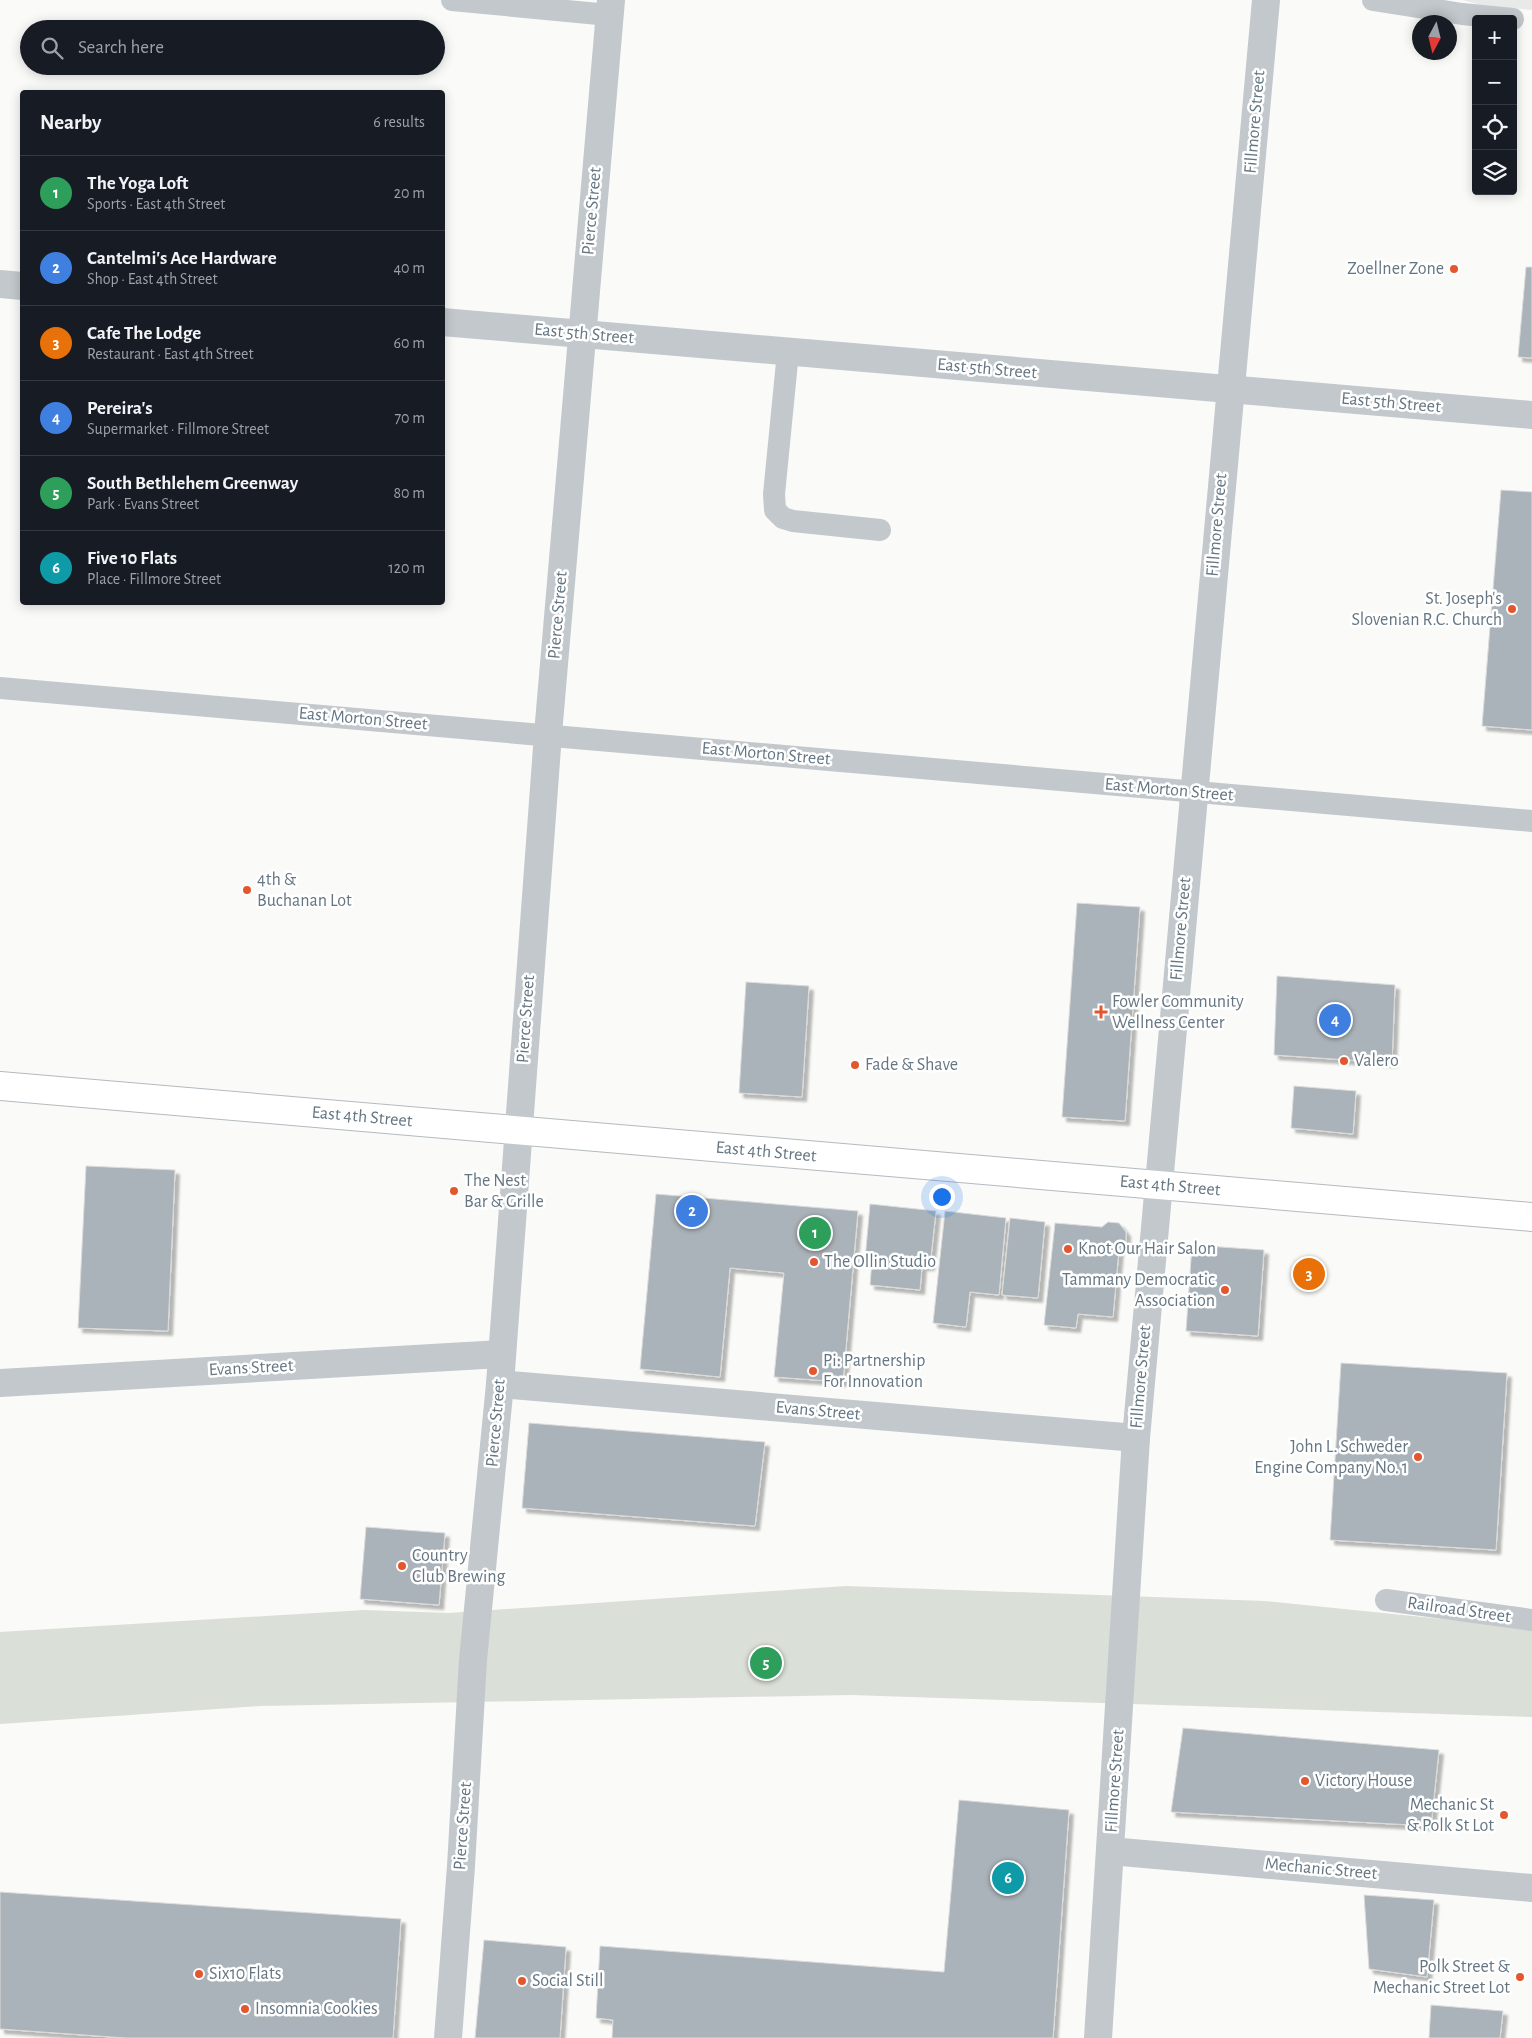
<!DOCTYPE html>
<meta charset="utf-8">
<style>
body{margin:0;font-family:"Alegreya Sans",sans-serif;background:#242831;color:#f1f3f6}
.controls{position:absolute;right:15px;top:15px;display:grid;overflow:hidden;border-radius:5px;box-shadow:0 2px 12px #0003}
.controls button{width:45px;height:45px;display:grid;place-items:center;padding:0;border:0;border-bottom:1px solid #363941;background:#171b24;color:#f1f3f6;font:25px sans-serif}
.compass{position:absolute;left:1412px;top:15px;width:45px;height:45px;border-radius:50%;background:#171b24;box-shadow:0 2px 12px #0003;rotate:187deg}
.you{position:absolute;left:941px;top:1196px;width:18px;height:18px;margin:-12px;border:4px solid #fff;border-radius:50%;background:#1a73e8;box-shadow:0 0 0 8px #1a73e833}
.badge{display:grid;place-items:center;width:32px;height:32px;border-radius:50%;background:#b45309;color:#fff;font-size:16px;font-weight:700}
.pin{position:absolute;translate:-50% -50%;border:2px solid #fff;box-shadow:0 1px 5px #0006}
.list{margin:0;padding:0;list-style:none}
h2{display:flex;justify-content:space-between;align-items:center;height:65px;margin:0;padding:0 20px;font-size:21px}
h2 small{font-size:16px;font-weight:400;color:#9ea1a6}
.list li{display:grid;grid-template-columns:32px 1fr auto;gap:15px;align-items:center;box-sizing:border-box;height:75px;padding:0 20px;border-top:1px solid #363941}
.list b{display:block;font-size:19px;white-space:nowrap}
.list p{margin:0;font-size:16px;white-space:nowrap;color:#9ea1a6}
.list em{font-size:16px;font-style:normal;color:#9ea1a6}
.icon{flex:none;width:28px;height:28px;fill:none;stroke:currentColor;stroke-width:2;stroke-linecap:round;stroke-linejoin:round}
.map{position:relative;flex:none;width:1532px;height:2038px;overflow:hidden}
.search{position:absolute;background:#171b24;box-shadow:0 2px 12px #0003;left:20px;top:20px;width:425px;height:55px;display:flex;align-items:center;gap:12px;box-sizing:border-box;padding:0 18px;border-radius:28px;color:#9ea1a6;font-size:19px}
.panel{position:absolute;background:#171b24;box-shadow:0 2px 12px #0003;left:20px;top:90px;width:425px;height:515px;border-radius:5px}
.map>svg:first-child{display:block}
.built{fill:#e8e9e9}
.green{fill:#dadfd7}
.building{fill:#aab3b9;stroke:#dcdcda;filter:url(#shadow)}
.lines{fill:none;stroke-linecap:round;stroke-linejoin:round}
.secondary-casing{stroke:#b3babf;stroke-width:30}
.service{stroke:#c3c8cc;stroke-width:22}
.minor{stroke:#c3c8cc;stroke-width:28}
.secondary{stroke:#fff;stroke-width:28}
.poi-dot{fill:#e4572e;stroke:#fff;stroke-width:2}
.labels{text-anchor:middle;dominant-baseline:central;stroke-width:5;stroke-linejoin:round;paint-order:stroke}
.street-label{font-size:18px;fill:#657683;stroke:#fff}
.poi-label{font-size:18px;fill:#657683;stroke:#fff;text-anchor:start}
</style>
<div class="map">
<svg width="1532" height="2038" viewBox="0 0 1532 2038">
<defs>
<filter id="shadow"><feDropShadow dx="4.5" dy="4.5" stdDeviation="1" flood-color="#0004"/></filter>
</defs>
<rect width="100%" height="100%" fill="#fafaf8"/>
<path class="built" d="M 1463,0 L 1532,0 L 1532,10 L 1480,5 Z"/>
<path class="green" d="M 846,1586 L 1264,1601 L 1532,1628 L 1532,1717 L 851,1695 L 260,1706 L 0,1724 L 0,1632 L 364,1610 L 449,1613 Z"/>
<g class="building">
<path d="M 1526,267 L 1532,267 L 1532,358 L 1518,357 Z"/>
<path d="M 1501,490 L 1532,492 L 1532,730 L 1482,726 Z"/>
<path d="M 1077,903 L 1140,907 L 1125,1121 L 1062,1117 Z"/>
<path d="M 1277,976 L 1395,985 L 1392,1063 L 1274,1055 Z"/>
<path d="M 746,982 L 809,986 L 802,1097 L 739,1093 Z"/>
<path d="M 1294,1086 L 1356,1091 L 1353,1134 L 1291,1128 Z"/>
<path d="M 86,1166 L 175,1170 L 168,1331 L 78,1328 Z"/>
<path d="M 656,1194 L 858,1211 L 843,1382 L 774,1377 L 784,1273 L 730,1268 L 720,1377 L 640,1369 Z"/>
<path d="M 870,1204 L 936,1211 L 930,1266 L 922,1266 L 920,1290 L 870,1285 L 872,1260 L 865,1260 Z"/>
<path d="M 945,1211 L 1006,1218 L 999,1295 L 970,1292 L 966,1327 L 933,1323 Z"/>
<path d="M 1010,1218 L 1045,1222 L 1038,1298 L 1002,1295 Z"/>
<path d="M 1108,1222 L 1119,1223 L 1126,1232 L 1126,1243 L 1119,1249 L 1113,1317 L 1078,1314 L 1076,1328 L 1044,1325 L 1055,1223 L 1102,1227 Z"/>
<path d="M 1192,1245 L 1264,1250 L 1258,1336 L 1186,1331 Z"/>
<path d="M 1341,1363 L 1507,1373 L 1496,1550 L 1330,1540 Z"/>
<path d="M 529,1423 L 765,1442 L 755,1526 L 522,1508 Z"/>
<path d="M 366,1527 L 445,1533 L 439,1605 L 360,1599 Z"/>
<path d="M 1183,1728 L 1439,1750 L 1431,1826 L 1171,1812 Z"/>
<path d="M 959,1800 L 1069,1810 L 1053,2038 L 612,2038 L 613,2020 L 596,2018 L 600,1946 L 944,1972 Z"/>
<path d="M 0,1892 L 401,1919 L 393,2038 L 126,2038 L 0,2029 Z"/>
<path d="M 1364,1895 L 1434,1900 L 1427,1977 L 1369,1969 Z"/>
<path d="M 484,1940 L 566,1947 L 560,2038 L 475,2038 Z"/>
<path d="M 1431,2005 L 1503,2011 L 1500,2038 L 1429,2038 Z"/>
</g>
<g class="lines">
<defs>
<path id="secondary" d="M 0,1086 L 1532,1217"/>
</defs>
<use href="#secondary" class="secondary-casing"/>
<g class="service">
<path d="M 452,0 L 609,15"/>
<path d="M 1373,0 L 1462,14 L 1513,19"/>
<path d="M 788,352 L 774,494 L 775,510 L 783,518 L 793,521 L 880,530"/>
<path d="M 0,688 L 1532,821"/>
<path d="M 1386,1600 L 1532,1620"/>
</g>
<g class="minor">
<path d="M 0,284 L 22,286"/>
<path d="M 442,322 L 1532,415"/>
<path d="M 0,1383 L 501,1354"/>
<path d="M 500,1384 L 1136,1438"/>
<path d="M 1110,1851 L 1532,1888"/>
<path d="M 448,2038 L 461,1866 L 473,1660 L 500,1384 L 548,734 L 611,0"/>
<path d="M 1098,2038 L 1136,1438 L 1266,0"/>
</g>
<use href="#secondary" class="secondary"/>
</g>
<g class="poi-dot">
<circle cx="1454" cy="269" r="5"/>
<circle cx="1512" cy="609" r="5"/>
<circle cx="247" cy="890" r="5"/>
<path d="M1098.5 1004.5h5v5h5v5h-5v5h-5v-5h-5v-5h5z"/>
<circle cx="1344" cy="1061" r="5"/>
<circle cx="855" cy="1065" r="5"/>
<circle cx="454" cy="1191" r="5"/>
<circle cx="1068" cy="1249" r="5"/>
<circle cx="814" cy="1262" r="5"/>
<circle cx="1225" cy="1290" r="5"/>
<circle cx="813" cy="1371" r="5"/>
<circle cx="1418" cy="1457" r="5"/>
<circle cx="402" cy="1566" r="5"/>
<circle cx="1305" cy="1781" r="5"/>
<circle cx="1504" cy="1815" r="5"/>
<circle cx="199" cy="1974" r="5"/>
<circle cx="1520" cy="1977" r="5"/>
<circle cx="522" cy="1981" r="5"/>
<circle cx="245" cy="2009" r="5"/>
</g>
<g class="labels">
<g class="street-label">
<text transform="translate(1255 122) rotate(-85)">Fillmore Street</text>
<text transform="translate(592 211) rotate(-85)">Pierce Street</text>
<text transform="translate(584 334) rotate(5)">East 5th Street</text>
<text transform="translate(987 369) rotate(5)">East 5th Street</text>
<text transform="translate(1391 403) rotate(5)">East 5th Street</text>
<text transform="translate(1217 525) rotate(-85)">Fillmore Street</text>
<text transform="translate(558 615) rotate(-85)">Pierce Street</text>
<text transform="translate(363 719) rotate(5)">East Morton Street</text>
<text transform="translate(766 754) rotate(5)">East Morton Street</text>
<text transform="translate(1169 790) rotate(5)">East Morton Street</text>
<text transform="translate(1181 929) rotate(-85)">Fillmore Street</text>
<text transform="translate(526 1019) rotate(-86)">Pierce Street</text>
<text transform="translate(362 1117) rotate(5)">East 4th Street</text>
<text transform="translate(766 1152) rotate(5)">East 4th Street</text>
<text transform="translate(1170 1186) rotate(5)">East 4th Street</text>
<text transform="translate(251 1368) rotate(-3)">Evans Street</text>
<text transform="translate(1141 1377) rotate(-85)">Fillmore Street</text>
<text transform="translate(818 1411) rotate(5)">Evans Street</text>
<text transform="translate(496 1423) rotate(-85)">Pierce Street</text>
<text transform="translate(1459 1610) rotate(8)">Railroad Street</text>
<text transform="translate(1115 1781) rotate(-86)">Fillmore Street</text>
<text transform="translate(463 1826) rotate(-86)">Pierce Street</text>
<text transform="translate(1321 1869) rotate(5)">Mechanic Street</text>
</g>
<g class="poi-label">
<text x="1444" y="269" text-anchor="end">Zoellner Zone</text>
<text x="1502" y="599" text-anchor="end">St. Joseph's<tspan x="1502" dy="21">Slovenian R.C. Church</tspan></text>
<text x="257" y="880">4th &amp;<tspan x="257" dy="21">Buchanan Lot</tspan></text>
<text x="1112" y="1002">Fowler Community<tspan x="1112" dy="21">Wellness Center</tspan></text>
<text x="1354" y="1061">Valero</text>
<text x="865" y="1065">Fade &amp; Shave</text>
<text x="464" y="1181">The Nest<tspan x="464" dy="21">Bar &amp; Grille</tspan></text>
<text x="1078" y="1249">Knot Our Hair Salon</text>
<text x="824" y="1262">The Ollin Studio</text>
<text x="1215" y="1280" text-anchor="end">Tammany Democratic<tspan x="1215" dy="21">Association</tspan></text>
<text x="823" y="1361">Pi: Partnership<tspan x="823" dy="21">For Innovation</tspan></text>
<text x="1408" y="1447" text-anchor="end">John L. Schweder<tspan x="1408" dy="21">Engine Company No. 1</tspan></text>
<text x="412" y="1556">Country<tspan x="412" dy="21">Club Brewing</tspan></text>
<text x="1315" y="1781">Victory House</text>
<text x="1494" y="1805" text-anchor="end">Mechanic St<tspan x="1494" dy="21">&amp; Polk St Lot</tspan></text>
<text x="1510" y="1967" text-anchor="end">Polk Street &amp;<tspan x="1510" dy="21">Mechanic Street Lot</tspan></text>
<text x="209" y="1974">Six10 Flats</text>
<text x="532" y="1981">Social Still</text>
<text x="255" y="2009">Insomnia Cookies</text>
</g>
</g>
</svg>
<div class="controls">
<button>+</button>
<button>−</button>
<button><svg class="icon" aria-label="locate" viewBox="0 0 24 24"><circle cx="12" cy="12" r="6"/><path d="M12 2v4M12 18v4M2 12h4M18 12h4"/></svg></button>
<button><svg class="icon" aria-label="layers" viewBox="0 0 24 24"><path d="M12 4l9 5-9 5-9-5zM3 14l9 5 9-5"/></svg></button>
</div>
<svg class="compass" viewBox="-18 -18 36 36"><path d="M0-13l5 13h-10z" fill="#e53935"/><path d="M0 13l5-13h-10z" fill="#9ea1a6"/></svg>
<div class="you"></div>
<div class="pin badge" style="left:815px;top:1233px;background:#2e9e5b">1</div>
<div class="pin badge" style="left:692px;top:1211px;background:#3f7fe0">2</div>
<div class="pin badge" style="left:1309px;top:1274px;background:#e8710a">3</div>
<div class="pin badge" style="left:1335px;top:1020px;background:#3f7fe0">4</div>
<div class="pin badge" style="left:766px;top:1663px;background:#2e9e5b">5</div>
<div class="pin badge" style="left:1008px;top:1878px;background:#0f9aa8">6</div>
<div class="search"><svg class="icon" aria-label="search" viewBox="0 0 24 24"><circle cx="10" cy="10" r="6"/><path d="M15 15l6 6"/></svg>Search here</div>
<section class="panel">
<h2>Nearby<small>6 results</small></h2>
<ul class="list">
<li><span class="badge" style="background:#2e9e5b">1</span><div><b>The Yoga Loft</b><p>Sports · East 4th Street</p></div><em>20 m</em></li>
<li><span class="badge" style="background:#3f7fe0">2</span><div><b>Cantelmi's Ace Hardware</b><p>Shop · East 4th Street</p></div><em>40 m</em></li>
<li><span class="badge" style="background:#e8710a">3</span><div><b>Cafe The Lodge</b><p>Restaurant · East 4th Street</p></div><em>60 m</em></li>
<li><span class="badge" style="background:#3f7fe0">4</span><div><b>Pereira's</b><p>Supermarket · Fillmore Street</p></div><em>70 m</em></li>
<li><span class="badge" style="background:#2e9e5b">5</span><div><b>South Bethlehem Greenway</b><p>Park · Evans Street</p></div><em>80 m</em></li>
<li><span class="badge" style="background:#0f9aa8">6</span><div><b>Five 10 Flats</b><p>Place · Fillmore Street</p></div><em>120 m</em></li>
</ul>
</section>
</div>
